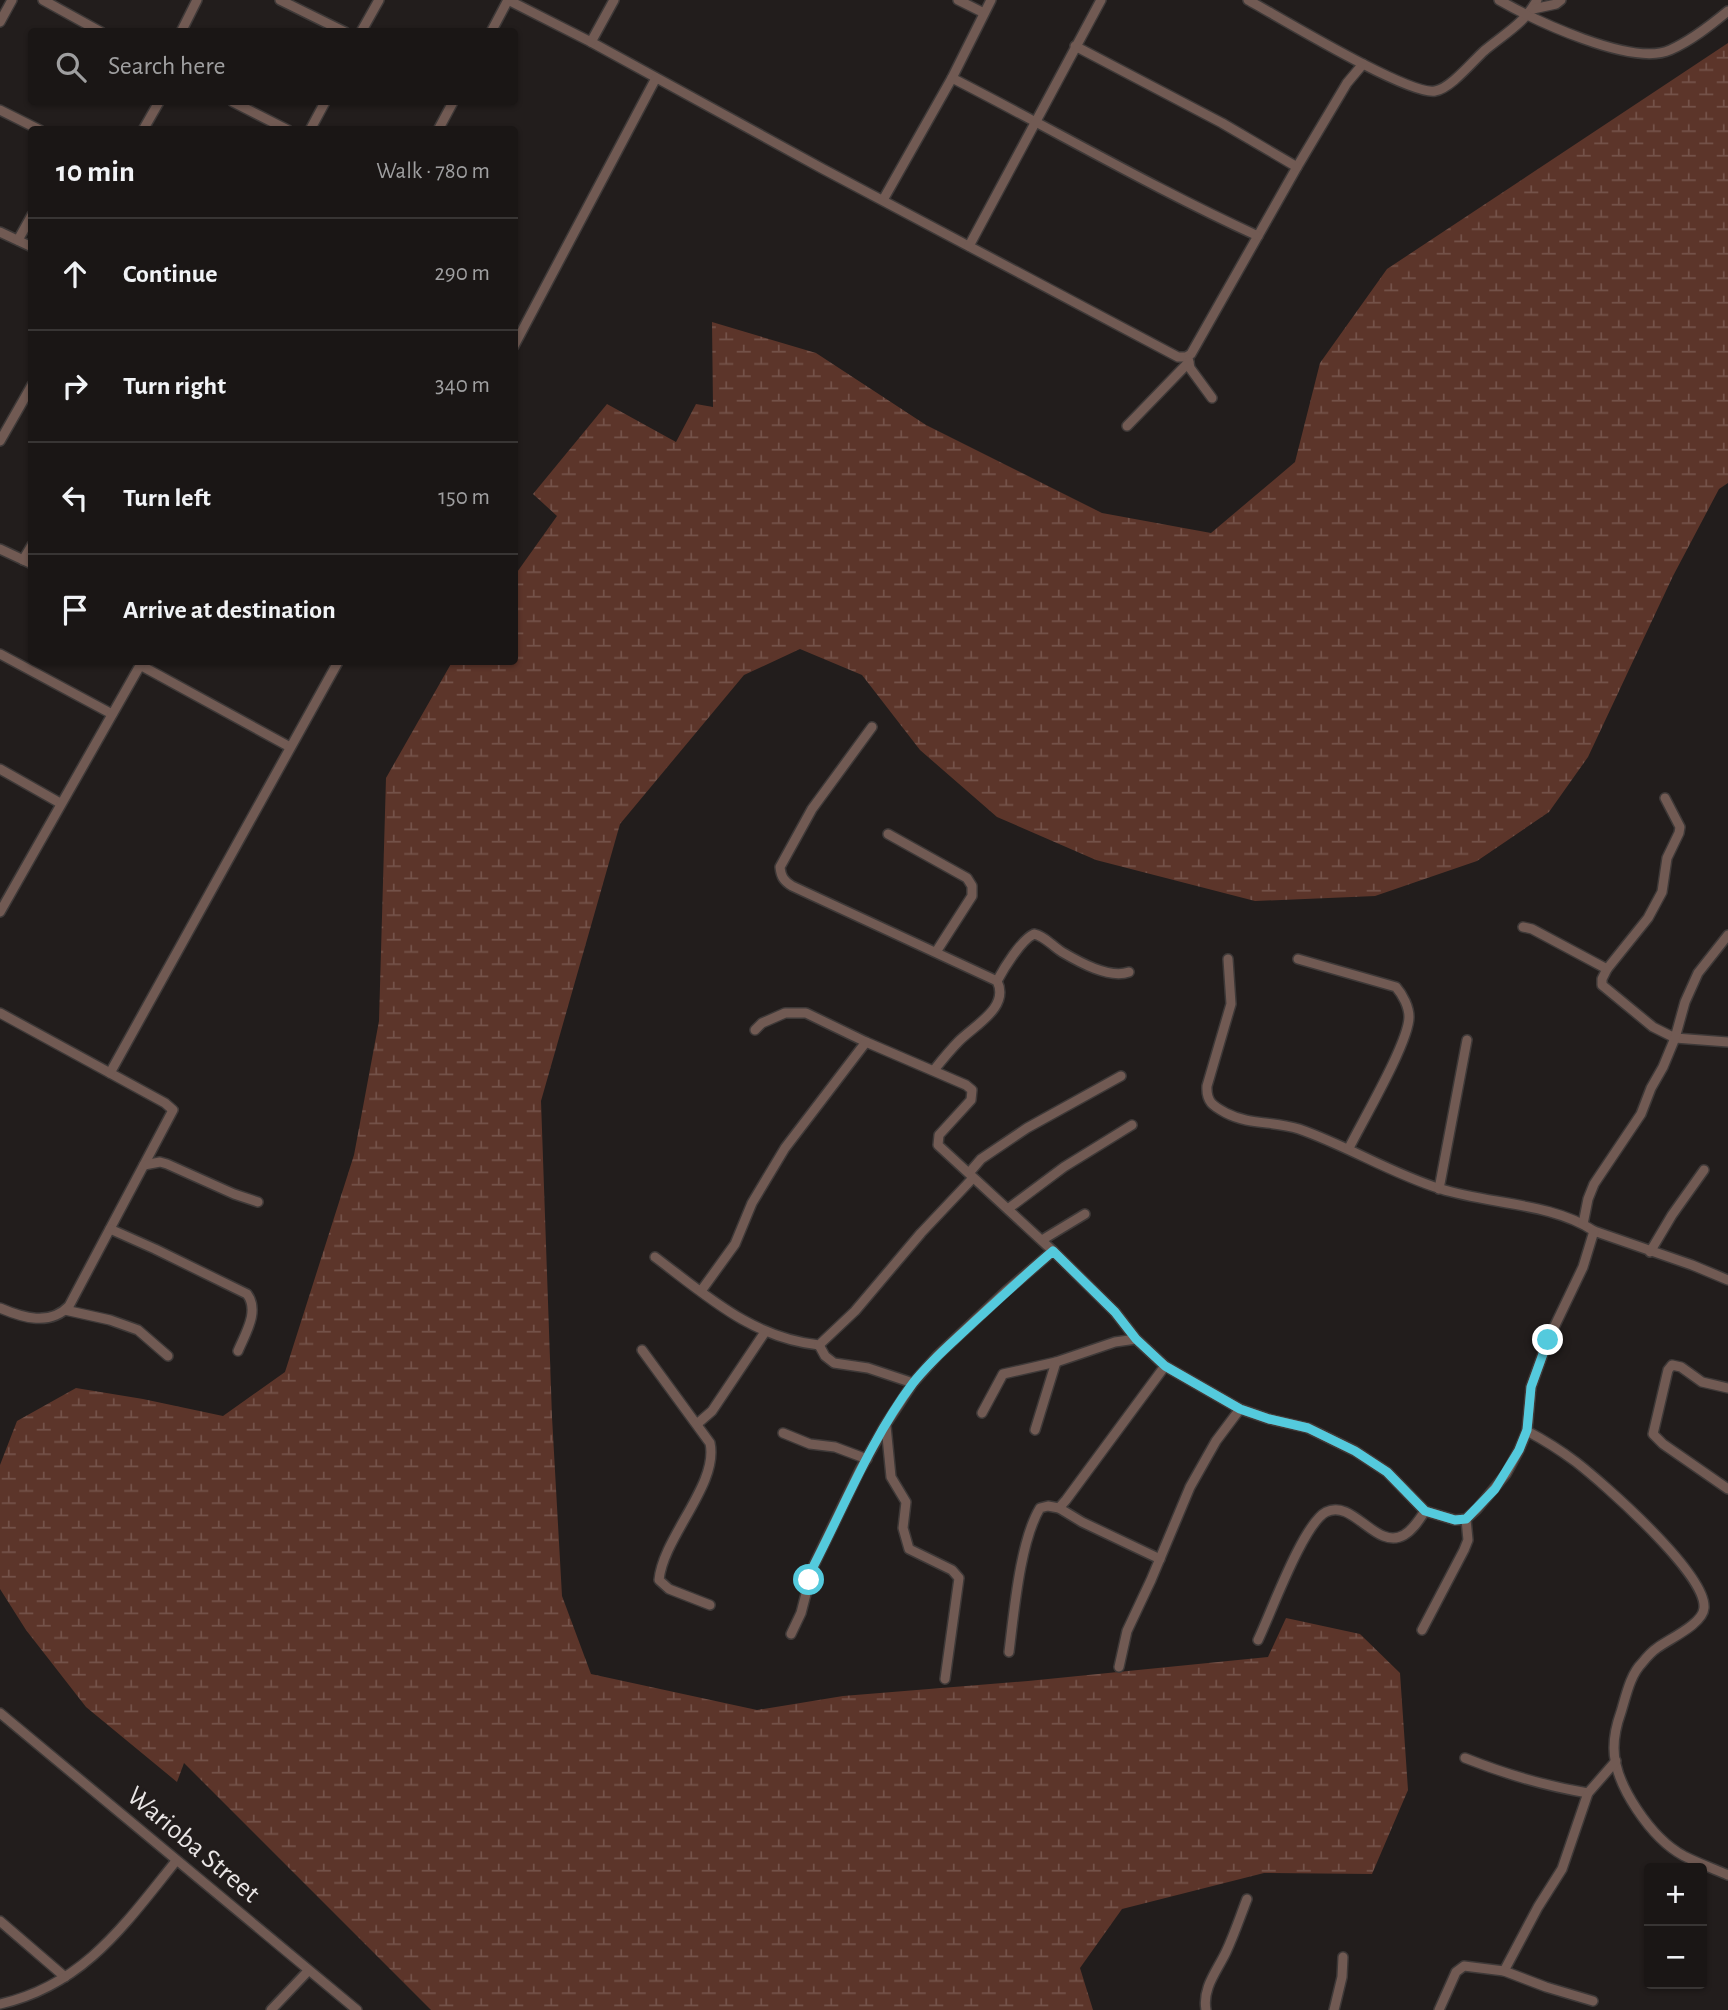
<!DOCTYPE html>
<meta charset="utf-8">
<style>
body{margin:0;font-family:"Alegreya Sans",sans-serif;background:#272322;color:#f1f3f6}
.controls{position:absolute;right:21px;bottom:21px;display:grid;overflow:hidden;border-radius:7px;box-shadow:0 2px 5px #0004}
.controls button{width:63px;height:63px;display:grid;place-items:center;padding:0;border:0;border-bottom:2px solid #383534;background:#1a1615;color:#f1f3f6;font:35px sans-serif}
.stop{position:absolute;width:21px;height:21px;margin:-16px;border:5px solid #54cadd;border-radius:50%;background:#fff}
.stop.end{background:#54cadd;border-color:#fff;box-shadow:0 2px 7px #0008}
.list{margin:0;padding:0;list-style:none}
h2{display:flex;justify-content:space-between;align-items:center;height:91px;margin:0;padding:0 28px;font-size:30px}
h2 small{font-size:23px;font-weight:400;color:#9f9fa0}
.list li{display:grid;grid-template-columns:46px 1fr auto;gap:21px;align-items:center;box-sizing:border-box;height:112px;padding:0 28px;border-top:2px solid #383534}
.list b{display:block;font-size:26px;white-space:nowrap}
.list em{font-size:23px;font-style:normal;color:#9f9fa0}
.icon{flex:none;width:38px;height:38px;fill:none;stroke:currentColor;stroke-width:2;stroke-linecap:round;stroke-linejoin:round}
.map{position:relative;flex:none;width:1728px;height:2010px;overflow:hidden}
.search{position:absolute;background:#1a1615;box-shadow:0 2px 5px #0004;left:28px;top:28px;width:490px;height:77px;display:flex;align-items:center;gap:18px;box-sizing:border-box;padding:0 24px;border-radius:7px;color:#9f9fa0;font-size:26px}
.panel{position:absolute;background:#1a1615;box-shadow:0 2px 5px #0004;left:28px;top:126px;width:490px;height:539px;border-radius:7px}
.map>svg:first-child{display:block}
.wetland{fill:url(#wetland-marsh)}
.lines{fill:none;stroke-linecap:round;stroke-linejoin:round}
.minor-casing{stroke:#3e3938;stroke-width:12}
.minor{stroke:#715a53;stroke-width:9}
.route{stroke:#54cadd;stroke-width:9}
.labels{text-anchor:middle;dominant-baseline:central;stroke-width:5;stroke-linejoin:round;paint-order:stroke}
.street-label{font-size:28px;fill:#eae6e6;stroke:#221d1c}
</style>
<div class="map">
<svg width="1728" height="2010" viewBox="0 0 1728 2010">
<defs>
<pattern id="wetland-marsh" width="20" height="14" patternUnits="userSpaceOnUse" patternTransform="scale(1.75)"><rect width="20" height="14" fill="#5c352a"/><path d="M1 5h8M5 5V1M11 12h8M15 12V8" fill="none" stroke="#745249"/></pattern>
</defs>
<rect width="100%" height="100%" fill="#221d1c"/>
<path class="wetland" d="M 1728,43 L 1728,483 L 1719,489 L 1673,576 L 1588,757 L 1549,812 L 1477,861 L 1375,896 L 1255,901 L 1096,860 L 997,817 L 920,750 L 862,675 L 800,649 L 744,675 L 620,824 L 541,1101 L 552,1417 L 562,1596 L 591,1674 L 757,1710 L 843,1696 L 1028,1681 L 1268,1657 L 1286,1618 L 1360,1634 L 1400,1673 L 1408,1790 L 1372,1874 L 1264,1873 L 1122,1909 L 1080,1968 L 1093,2010 L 431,2010 L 184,1763 L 177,1782 L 86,1707 L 26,1630 L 0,1589 L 0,1465 L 17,1421 L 76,1388 L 143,1399 L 223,1416 L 285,1372 L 354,1155 L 379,1021 L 386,778 L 452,662 L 514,662 L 515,575 L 557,516 L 533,494 L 607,404 L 676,442 L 696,404 L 713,407 L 712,322 L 816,353 L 926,425 L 1102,513 L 1211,533 L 1295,462 L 1320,363 L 1387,269 Z"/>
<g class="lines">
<defs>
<g id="minor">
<path d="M 43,0 L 101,32"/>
<path d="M 280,0 L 345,32"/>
<path d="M 508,0 L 591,42 L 823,169 L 1178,357 L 1186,357 L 1191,354 L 1297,167 L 1347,83 L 1363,64"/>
<path d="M 958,0 L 984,13"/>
<path d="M 1248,0 C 1279,17 1409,96 1435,91 C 1450,89 1472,62 1484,51 C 1504,34 1524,24 1537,0"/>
<path d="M 1499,0 C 1534,20 1632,67 1670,50 C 1691,41 1711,25 1728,11"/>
<path d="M 1533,9 L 1556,4 L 1561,0"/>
<path d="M 0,22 L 12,0"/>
<path d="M 181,32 L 197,0"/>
<path d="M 361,32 L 379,0"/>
<path d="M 491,32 L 508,0"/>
<path d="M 591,42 L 614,0"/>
<path d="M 1075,46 L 1222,123 L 1297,167"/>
<path d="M 952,78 C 1054,130 1153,188 1258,236"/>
<path d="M 233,102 L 288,130"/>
<path d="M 0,110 L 40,130"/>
<path d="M 143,130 L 159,102"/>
<path d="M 310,130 L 325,102"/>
<path d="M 438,130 L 453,102"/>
<path d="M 883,200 L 952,78 L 991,0"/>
<path d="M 0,232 L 32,247"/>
<path d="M 18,240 L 32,215"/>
<path d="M 969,246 L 1101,0"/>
<path d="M 514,346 L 656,78"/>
<path d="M 1188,358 L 1190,368 L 1212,398"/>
<path d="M 1127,426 L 1189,362"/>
<path d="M 0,441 L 32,385"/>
<path d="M 0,549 L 32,564"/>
<path d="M 23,560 L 32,545"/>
<path d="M 0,654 L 112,714"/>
<path d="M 140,665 L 290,747"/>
<path d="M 872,727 L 812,809 L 780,867 C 781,877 784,881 792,886 L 997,981 C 1010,1007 975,1025 959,1041 C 950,1050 942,1060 934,1070"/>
<path d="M 0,769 L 60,803"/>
<path d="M 1665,798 L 1680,827 L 1679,833 L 1667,858 L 1662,892 L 1648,918 L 1607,969 L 1602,979 L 1602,985 L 1653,1027 L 1675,1038 L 1728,1042"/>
<path d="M 888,834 L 967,878 L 972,886 L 972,896 L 936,952"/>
<path d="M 0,912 L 142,662"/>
<path d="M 1523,927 L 1532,929 L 1607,969"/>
<path d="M 1228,959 L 1231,1004 L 1207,1086 C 1206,1102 1213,1106 1226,1113 C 1249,1125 1274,1121 1299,1129 C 1348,1146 1392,1174 1441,1189 C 1488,1204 1553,1203 1594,1231 L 1692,1265 L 1728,1280"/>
<path d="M 1298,959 L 1396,987 C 1403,995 1409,1007 1409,1017 C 1409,1042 1362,1122 1349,1148"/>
<path d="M 997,981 C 1004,968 1021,940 1034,934 C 1045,936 1052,946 1062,952 C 1079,962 1109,979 1129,972"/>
<path d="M 0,1013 L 165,1103 L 173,1110 L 69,1306 C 50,1326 23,1318 0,1308"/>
<path d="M 755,1030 L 762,1023 L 785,1013 L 806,1013 L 866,1042 L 966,1085 L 972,1090 L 971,1100 L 939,1135 L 938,1145 L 1053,1251 L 1115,1312 L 1136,1339 L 1165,1366 L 1240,1409 L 1269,1419 L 1308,1428 L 1355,1451 L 1387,1472 L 1425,1511 L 1455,1520 L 1466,1519 L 1477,1509 L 1506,1474 L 1519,1450 L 1527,1431 L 1531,1387 L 1548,1340 L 1583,1267 L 1594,1231"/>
<path d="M 110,1073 L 338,662"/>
<path d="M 144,1165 L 160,1162 L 167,1164 L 234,1194 L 258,1202"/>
<path d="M 969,1173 L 981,1159 L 1027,1128 L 1121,1076"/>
<path d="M 1439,1189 L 1467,1040"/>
<path d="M 1009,1208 L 1064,1167 L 1132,1125"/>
<path d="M 1583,1224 L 1588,1199 L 1594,1184 L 1641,1114 L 1651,1088 L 1663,1067 L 1675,1038 L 1685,1002 L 1698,973 L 1728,935"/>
<path d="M 110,1229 L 155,1249 L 247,1294 C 260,1311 245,1334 238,1351"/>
<path d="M 1042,1240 L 1085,1214"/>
<path d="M 1650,1252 L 1672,1215 L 1704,1170"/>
<path d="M 655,1257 C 707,1296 752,1338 819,1345 L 855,1311 L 921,1233 L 973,1178"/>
<path d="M 701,1291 L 735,1244 L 752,1203 L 785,1148 L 866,1042"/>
<path d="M 65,1310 L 110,1320 L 138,1330 L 168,1356"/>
<path d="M 819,1345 L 825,1356 L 834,1363 L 868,1368 L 913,1383"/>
<path d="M 642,1350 L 710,1443 C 719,1484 663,1537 659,1580 L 669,1589 L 710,1605"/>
<path d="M 1728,1388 L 1702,1382 L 1681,1367 L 1672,1365 L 1668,1370 L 1653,1434 L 1663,1444 L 1728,1489"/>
<path d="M 982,1413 L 1003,1374 L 1056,1362 L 1115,1342 L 1136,1339"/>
<path d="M 697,1424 L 712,1411 L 765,1332"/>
<path d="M 886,1426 L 891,1477 L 906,1502 L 903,1528 L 909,1549 L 952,1570 L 959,1578 L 945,1679"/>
<path d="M 1035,1430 L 1056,1362"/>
<path d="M 1527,1431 C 1544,1440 1560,1450 1576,1462 C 1603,1483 1707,1574 1704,1608 C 1703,1624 1669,1639 1657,1648 C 1651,1652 1646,1658 1642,1663 C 1630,1675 1626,1696 1621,1712 C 1617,1723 1614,1736 1614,1748 C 1614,1785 1652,1839 1684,1856 C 1698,1863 1714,1869 1728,1875"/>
<path d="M 783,1433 L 810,1444 L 835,1447 L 867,1459"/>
<path d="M 1059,1508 L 1066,1500 L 1165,1366"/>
<path d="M 1422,1630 L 1464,1550 L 1468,1540 L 1466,1519"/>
<path d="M 791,1634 L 801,1613 L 813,1567 L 860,1470 L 886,1424 L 913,1383 L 938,1355 L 1005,1292 L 1053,1251"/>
<path d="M 1258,1640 C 1271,1613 1303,1524 1326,1512 C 1353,1498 1376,1551 1404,1535 C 1413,1530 1419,1520 1425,1511"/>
<path d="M 1009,1652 C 1014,1612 1020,1541 1040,1508 L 1048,1506 L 1059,1508 L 1082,1522 L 1160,1559"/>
<path d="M 1119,1667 L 1127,1631 L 1151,1580 L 1190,1487 L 1216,1441 L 1240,1409"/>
<path d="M 0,1713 L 357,2010"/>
<path d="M 1465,1758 C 1505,1774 1545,1786 1588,1793"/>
<path d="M 0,1921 L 65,1977"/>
<path d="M 1504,1971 L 1538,1907 L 1562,1869 L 1588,1793 L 1616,1761"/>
<path d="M 0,2004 C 84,1985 125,1924 176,1861"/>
<path d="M 271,2010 L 308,1971"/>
<path d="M 1206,2010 C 1202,1988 1217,1971 1226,1952 C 1234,1935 1240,1917 1247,1899"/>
<path d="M 1334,2010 L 1342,1977 L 1343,1957"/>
<path d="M 1439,2010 L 1456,1972 L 1464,1966 L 1504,1971 L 1546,1987 L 1593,2001"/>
</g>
</defs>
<use href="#minor" class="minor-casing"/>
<use href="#minor" class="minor"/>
</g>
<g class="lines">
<path class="route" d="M 809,1580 L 813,1567 C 845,1505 871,1439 913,1383 C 931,1360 953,1342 974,1322 C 1000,1298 1026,1274 1053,1251 L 1115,1312 L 1136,1339 L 1165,1366 L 1240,1409 L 1269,1419 L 1308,1428 L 1355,1451 L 1387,1472 L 1425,1511 L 1455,1520 L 1466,1519 L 1495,1489 L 1519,1450 L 1527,1430 L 1531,1387 L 1548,1340"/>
</g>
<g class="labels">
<g class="street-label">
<text transform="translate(193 1845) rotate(40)">Warioba Street</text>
</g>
</g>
</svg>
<div class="controls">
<button>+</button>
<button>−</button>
</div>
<div class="stop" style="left:809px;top:1580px"></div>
<div class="stop end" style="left:1548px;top:1340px"></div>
<div class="search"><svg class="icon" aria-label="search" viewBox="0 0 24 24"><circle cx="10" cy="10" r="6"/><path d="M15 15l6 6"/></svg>Search here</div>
<section class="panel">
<h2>10 min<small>Walk · 780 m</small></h2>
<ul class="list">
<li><svg class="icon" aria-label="ahead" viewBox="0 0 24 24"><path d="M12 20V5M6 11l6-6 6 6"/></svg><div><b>Continue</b></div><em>290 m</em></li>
<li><svg class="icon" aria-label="right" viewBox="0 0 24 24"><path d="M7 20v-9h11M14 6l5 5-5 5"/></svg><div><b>Turn right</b></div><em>340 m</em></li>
<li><svg class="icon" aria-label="left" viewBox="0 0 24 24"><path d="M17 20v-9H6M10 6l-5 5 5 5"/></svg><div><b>Turn left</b></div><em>150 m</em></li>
<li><svg class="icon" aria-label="arrive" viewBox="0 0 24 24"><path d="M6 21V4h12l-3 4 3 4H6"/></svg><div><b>Arrive at destination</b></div></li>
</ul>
</section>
</div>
